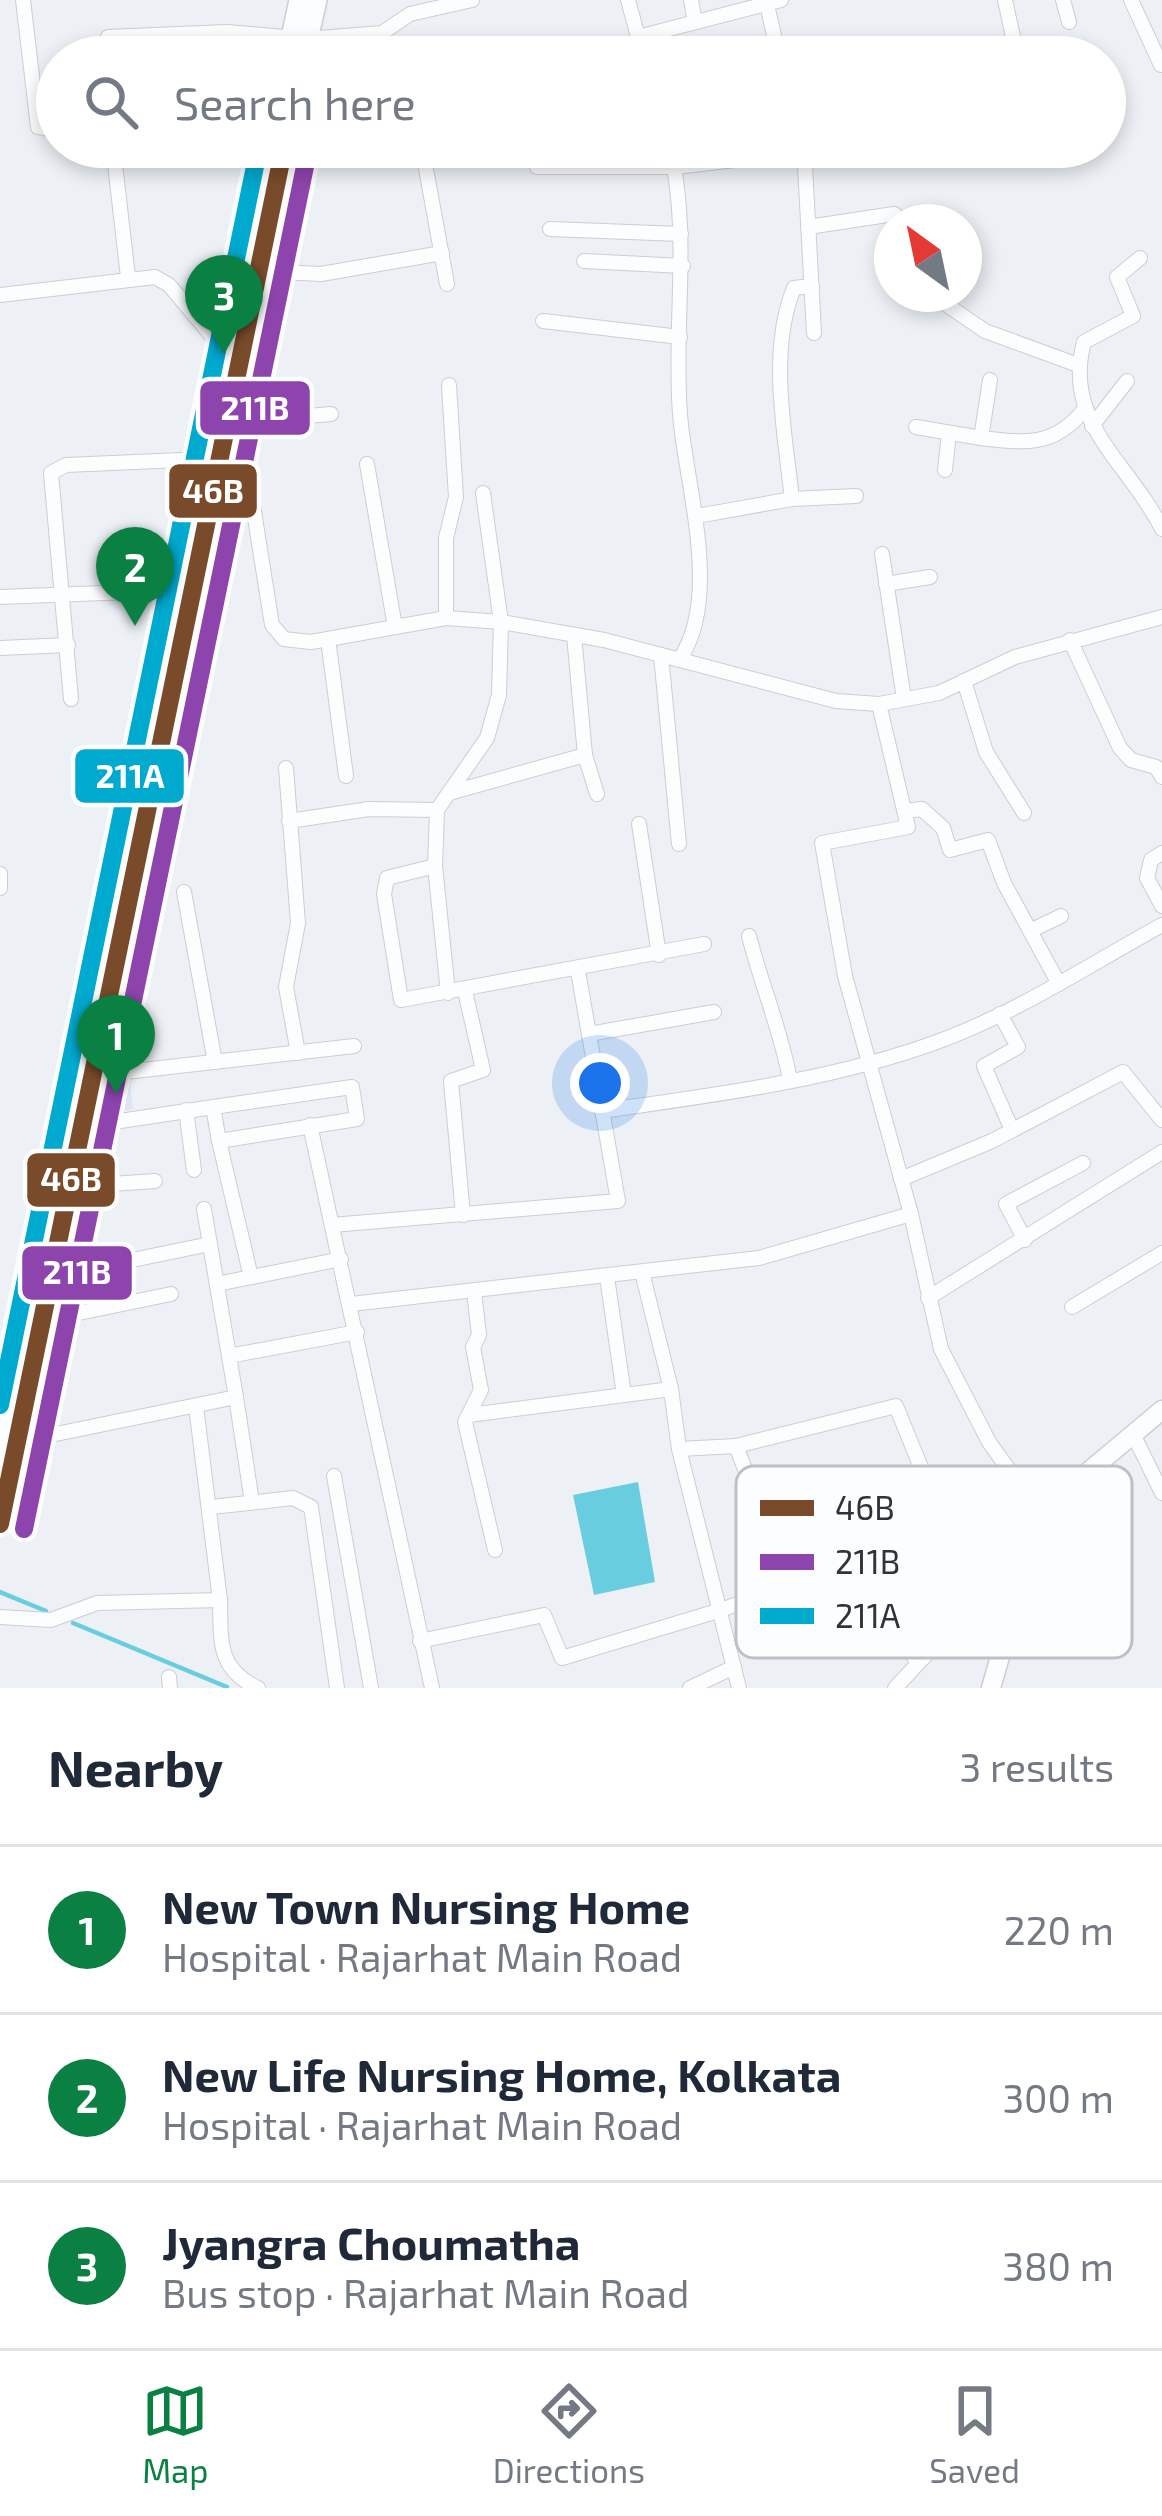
<!DOCTYPE html>
<meta charset="utf-8">
<style>
body{margin:0;font-family:"Exo 2",sans-serif;background:#f2f2f3;color:#1f2937}
.compass{position:absolute;left:874px;top:204px;width:108px;height:108px;border-radius:50%;background:#fff;box-shadow:0 6px 18px #0003;rotate:327deg}
.you{position:absolute;left:600px;top:1083px;width:42px;height:42px;margin:-30px;border:9px solid #fff;border-radius:50%;background:#1a73e8;box-shadow:0 0 0 18px #1a73e833}
.badge{display:grid;place-items:center;width:78px;height:78px;border-radius:50%;background:#0b8043;color:#fff;font-size:39px;font-weight:700}
.pin{position:absolute;translate:-50% -99px;filter:drop-shadow(0 3px 6px #0008)}
.pin::after{content:'';position:absolute;top:63px;width:42px;height:36px;background:inherit;clip-path:polygon(0 0,100% 0,50% 100%)}
.list{margin:0;padding:0;list-style:none}
h2{display:flex;justify-content:space-between;align-items:center;height:156px;margin:0;padding:0 48px;font-size:51px}
h2 small{font-size:39px;font-weight:400;color:#747a83}
.list li{display:grid;grid-template-columns:78px 1fr auto;gap:36px;align-items:center;box-sizing:border-box;height:168px;padding:0 48px;border-top:3px solid #e0e1e3}
.list b{display:block;font-size:45px;white-space:nowrap}
.list p{margin:0;font-size:39px;white-space:nowrap;color:#747a83}
.list em{font-size:39px;font-style:normal;color:#747a83}
.icon{flex:none;width:66px;height:66px;fill:none;stroke:currentColor;stroke-width:2;stroke-linecap:round;stroke-linejoin:round}
.map{position:relative;flex:none;width:1162px;height:1688px;overflow:hidden}
.search{position:absolute;background:#fff;box-shadow:0 6px 18px #0003;left:36px;right:36px;top:36px;height:132px;display:flex;align-items:center;gap:30px;box-sizing:border-box;padding:0 42px;border-radius:66px;color:#747a83;font-size:45px}
.sheet{height:660px;background:#fff}
nav{display:flex;justify-content:space-around;align-items:center;box-sizing:border-box;height:168px;border-top:3px solid #e0e1e3;background:#fff;font-size:33px;color:#747a83}
nav a{display:grid;justify-items:center;gap:6px}
nav .on{color:#0b8043}
.map>svg:first-child{display:block}
.built{fill:#dee6f1}
.water{fill:#69cde0}
.lines{fill:none;stroke-linecap:round;stroke-linejoin:round}
.stream{stroke:#69cde0;stroke-width:4.5}
.street-casing{stroke:#cbced2;stroke-width:16}
.secondary-casing{stroke:#cbced2;stroke-width:21}
.primary-casing{stroke:#cbced2;stroke-width:24}
.street{stroke:#fcfdfe;stroke-width:14}
.secondary{stroke:#fcfdfe;stroke-width:18}
.primary{stroke:#fcfdfe;stroke-width:21}
.bus-1-casing{stroke:#fbfdff;stroke-width:27}
.bus-2-casing{stroke:#fbfdff;stroke-width:27}
.bus-3-casing{stroke:#fbfdff;stroke-width:27}
.bus-1{stroke:#7a4b2a;stroke-width:18}
.bus-2{stroke:#8e44ad;stroke-width:18}
.bus-3{stroke:#00a9ce;stroke-width:18}
.key{fill:#fbfdff;stroke:#bec0c3;stroke-width:3}
.key-label{font-size:33px;fill:#303337}
.line-badge{stroke:#fbfdff;stroke-width:4.5}
.badge-label{font-size:33px;text-anchor:middle;font-weight:bold;fill:#fff}
</style>
<div class="map">
<svg width="1162" height="1688" viewBox="0 0 1162 1688">
<rect width="100%" height="100%" fill="#edf1f6"/>
<path class="built" d="M 129,1075 L 133,1109 L 104,1114 L 99,1079 Z"/>
<path class="water" d="M 638,1482 L 655,1582 L 594,1595 L 573,1495 Z"/>
<g class="lines">
<g class="stream">
<path d="M 0,1592 L 46,1611"/>
<path d="M 73,1623 L 227,1687"/>
</g>
<defs>
<g id="street">
<path d="M 23,0 L 38,127 L 57,130"/>
<path d="M 628,0 L 638,37"/>
<path d="M 691,0 L 695,22"/>
<path d="M 1005,0 L 1013,37"/>
<path d="M 1063,0 L 1069,22"/>
<path d="M 1131,0 L 1161,65"/>
<path d="M 767,5 L 779,57"/>
<path d="M 108,37 L 227,32 L 307,39 L 382,33 L 410,14 L 472,0"/>
<path d="M 644,57 L 638,37 L 781,0"/>
<path d="M 113,147 L 128,277"/>
<path d="M 422,147 L 447,284"/>
<path d="M 670,147 C 691,238 673,324 680,414 C 685,483 723,597 679,660"/>
<path d="M 804,147 L 814,333"/>
<path d="M 537,167 L 675,167 L 804,152"/>
<path d="M 808,227 L 894,214 L 906,222"/>
<path d="M 550,229 L 681,234"/>
<path d="M 1140,258 L 1117,277 L 1133,316 L 1084,342 C 1062,423 1129,462 1162,529"/>
<path d="M 584,261 L 683,266"/>
<path d="M 259,271 L 321,274 L 442,253"/>
<path d="M 931,294 L 985,331 L 1078,365"/>
<path d="M 0,295 L 155,277 L 169,285 L 228,355"/>
<path d="M 543,321 L 680,337"/>
<path d="M 990,380 L 981,438 C 1024,443 1054,447 1083,411"/>
<path d="M 236,398 L 272,625 L 284,639 L 311,642 L 446,618 L 501,622 L 604,640 L 836,701 L 879,704 L 939,693 L 1015,657 L 1162,617"/>
<path d="M 240,422 L 331,414"/>
<path d="M 1092,426 L 1127,381"/>
<path d="M 916,427 L 981,438"/>
<path d="M 367,464 L 395,627"/>
<path d="M 945,470 L 949,433"/>
<path d="M 483,493 L 501,622 L 499,695 L 487,738 L 437,810 L 435,866 L 387,878 L 384,894 L 401,1000 L 704,944"/>
<path d="M 792,499 C 785,434 768,351 794,288 L 812,286"/>
<path d="M 697,516 L 792,499 L 856,496"/>
<path d="M 882,554 L 904,699"/>
<path d="M 886,584 L 930,577"/>
<path d="M 0,597 L 129,592 L 176,598"/>
<path d="M 446,618 L 446,538 L 456,497 L 449,385"/>
<path d="M 574,635 L 585,755 L 597,794"/>
<path d="M 328,639 L 346,776"/>
<path d="M 1070,640 L 1120,748 L 1131,760 L 1156,767 L 1162,777"/>
<path d="M 0,648 L 68,645"/>
<path d="M 661,655 L 679,844"/>
<path d="M 964,681 L 986,752 L 1024,813"/>
<path d="M 71,699 L 51,473 L 66,465 L 204,459"/>
<path d="M 879,704 L 908,827 L 822,843 L 845,976 L 911,1214 L 941,1349 L 989,1442 L 1044,1519"/>
<path d="M 286,768 L 298,923 L 286,987 L 298,1053"/>
<path d="M 449,793 L 585,755"/>
<path d="M 905,811 L 922,809 L 943,828 L 950,850 L 988,840 L 1004,883 L 1059,984"/>
<path d="M 289,821 L 369,809 L 437,810"/>
<path d="M 639,824 L 659,955"/>
<path d="M 1162,853 L 1151,860 L 1147,878 L 1162,906"/>
<path d="M 435,866 L 448,993"/>
<path d="M 0,874 L 0,888"/>
<path d="M 184,892 L 215,1062"/>
<path d="M 1030,931 L 1061,916"/>
<path d="M 749,936 C 762,987 781,1030 790,1080"/>
<path d="M 1000,1014 L 1018,1047 L 984,1066 L 1012,1130"/>
<path d="M 589,1034 L 714,1012"/>
<path d="M 90,1076 L 354,1046"/>
<path d="M 186,1110 L 194,1170"/>
<path d="M 602,1111 C 712,1095 829,1081 934,1043 C 1015,1014 1087,966 1162,925"/>
<path d="M 310,1125 L 432,1688"/>
<path d="M 80,1127 C 171,1113 261,1100 352,1087 L 357,1119 L 219,1141 L 213,1107"/>
<path d="M 219,1141 L 251,1277"/>
<path d="M 901,1179 L 992,1141 L 1123,1072 L 1162,1120"/>
<path d="M 68,1187 L 155,1181"/>
<path d="M 204,1209 L 229,1356"/>
<path d="M 463,1215 L 451,1081 L 483,1070 L 465,991"/>
<path d="M 332,1225 L 618,1201 L 578,971"/>
<path d="M 1025,1240 L 1006,1204 L 1083,1163"/>
<path d="M 642,1272 L 671,1389 L 679,1449 L 739,1688"/>
<path d="M 49,1277 L 210,1244"/>
<path d="M 607,1277 L 624,1395"/>
<path d="M 217,1284 L 341,1259"/>
<path d="M 474,1292 L 479,1335 L 473,1347 L 481,1390 L 465,1422 L 495,1550"/>
<path d="M 928,1298 L 1162,1152"/>
<path d="M 351,1304 L 759,1258 L 911,1214"/>
<path d="M 1072,1307 L 1162,1253"/>
<path d="M 40,1321 L 171,1294"/>
<path d="M 236,1397 L 252,1502"/>
<path d="M 196,1406 L 220,1600"/>
<path d="M 469,1415 L 671,1389"/>
<path d="M 1133,1434 L 1162,1493"/>
<path d="M 17,1442 L 236,1397 L 229,1356 L 357,1332"/>
<path d="M 736,1446 L 896,1406 L 933,1497 L 995,1555"/>
<path d="M 679,1449 L 736,1446 L 790,1585"/>
<path d="M 334,1476 L 371,1688"/>
<path d="M 212,1507 L 293,1498 L 311,1507 L 337,1688"/>
<path d="M 873,1552 L 931,1650"/>
<path d="M 0,1617 L 51,1620 L 97,1603 L 220,1600 C 221,1642 217,1669 258,1688"/>
<path d="M 420,1641 L 544,1615 L 562,1658 L 721,1610 L 855,1560 L 917,1662"/>
<path d="M 169,1677 L 170,1688"/>
<path d="M 690,1688 L 734,1667"/>
<path d="M 895,1688 L 971,1607 L 995,1555 L 1037,1527"/>
</g>
<path id="secondary" d="M 991,1688 L 1037,1527 L 1082,1477 L 1162,1410"/>
<g id="primary">
<path d="M 288,57 L 300,0"/>
<path d="M 303,57 L 316,0"/>
<path d="M 0,1450 L 95,963 L 269,147"/>
<path d="M 0,1524 L 284,147"/>
</g>
</defs>
<use href="#street" class="street-casing"/>
<use href="#secondary" class="secondary-casing"/>
<use href="#primary" class="primary-casing"/>
<use href="#street" class="street"/>
<use href="#secondary" class="secondary"/>
<use href="#primary" class="primary"/>
<defs>
<path id="bus-1" d="M 0,1524 L 284,147"/>
<path id="bus-2" d="M 24,1529 L 308,152"/>
<path id="bus-3" d="M 0,1405 L 259,147"/>
</defs>
<use href="#bus-1" class="bus-1-casing"/>
<use href="#bus-2" class="bus-2-casing"/>
<use href="#bus-3" class="bus-3-casing"/>
<use href="#bus-1" class="bus-1"/>
<use href="#bus-2" class="bus-2"/>
<use href="#bus-3" class="bus-3"/>
</g>
<rect x="736" y="1466" width="396" height="192" rx="18" class="key"/>
<rect x="760" y="1500" width="54" height="16" fill="#7a4b2a"/>
<rect x="760" y="1554" width="54" height="16" fill="#8e44ad"/>
<rect x="760" y="1608" width="54" height="16" fill="#00a9ce"/>
<g class="key-label">
<text x="835" y="1520">46B</text>
<text x="835" y="1574">211B</text>
<text x="835" y="1628">211A</text>
</g>
<g class="line-badge">
<rect x="198" y="379" width="114" height="58" rx="12" fill="#8e44ad"/>
<rect x="167" y="462" width="92" height="58" rx="12" fill="#7a4b2a"/>
<rect x="73" y="747" width="113" height="58" rx="12" fill="#00a9ce"/>
<rect x="25" y="1151" width="92" height="58" rx="12" fill="#7a4b2a"/>
<rect x="20" y="1244" width="114" height="58" rx="12" fill="#8e44ad"/>
</g>
<g class="badge-label">
<text x="255" y="420">211B</text>
<text x="213" y="503">46B</text>
<text x="130" y="788">211A</text>
<text x="71" y="1191">46B</text>
<text x="77" y="1284">211B</text>
</g>
</svg>
<svg class="compass" viewBox="-18 -18 36 36"><path d="M0-13l5 13h-10z" fill="#e53935"/><path d="M0 13l5-13h-10z" fill="#747a83"/></svg>
<div class="you"></div>
<div class="pin badge" style="left:116px;top:1094px">1</div>
<div class="pin badge" style="left:135px;top:626px">2</div>
<div class="pin badge" style="left:224px;top:354px">3</div>
<div class="search"><svg class="icon" aria-label="search" viewBox="0 0 24 24"><circle cx="10" cy="10" r="6"/><path d="M15 15l6 6"/></svg>Search here</div>
</div>
<section class="sheet">
<h2>Nearby<small>3 results</small></h2>
<ul class="list">
<li><span class="badge">1</span><div><b>New Town Nursing Home</b><p>Hospital · Rajarhat Main Road</p></div><em>220 m</em></li>
<li><span class="badge">2</span><div><b>New Life Nursing Home, Kolkata</b><p>Hospital · Rajarhat Main Road</p></div><em>300 m</em></li>
<li><span class="badge">3</span><div><b>Jyangra Choumatha</b><p>Bus stop · Rajarhat Main Road</p></div><em>380 m</em></li>
</ul>
</section>
<nav>
<a class="on"><svg class="icon" aria-label="map" viewBox="0 0 24 24"><path d="M3 6l6-2 6 2 6-2v14l-6 2-6-2-6 2zM9 4v14M15 6v14"/></svg>Map</a>
<a><svg class="icon" aria-label="directions" viewBox="0 0 24 24"><path d="M12 3l9 9-9 9-9-9zM9 14v-3h6M13 9l2 2-2 2"/></svg>Directions</a>
<a><svg class="icon" aria-label="saved" viewBox="0 0 24 24"><path d="M7 4h10v16l-5-4-5 4z"/></svg>Saved</a>
</nav>
